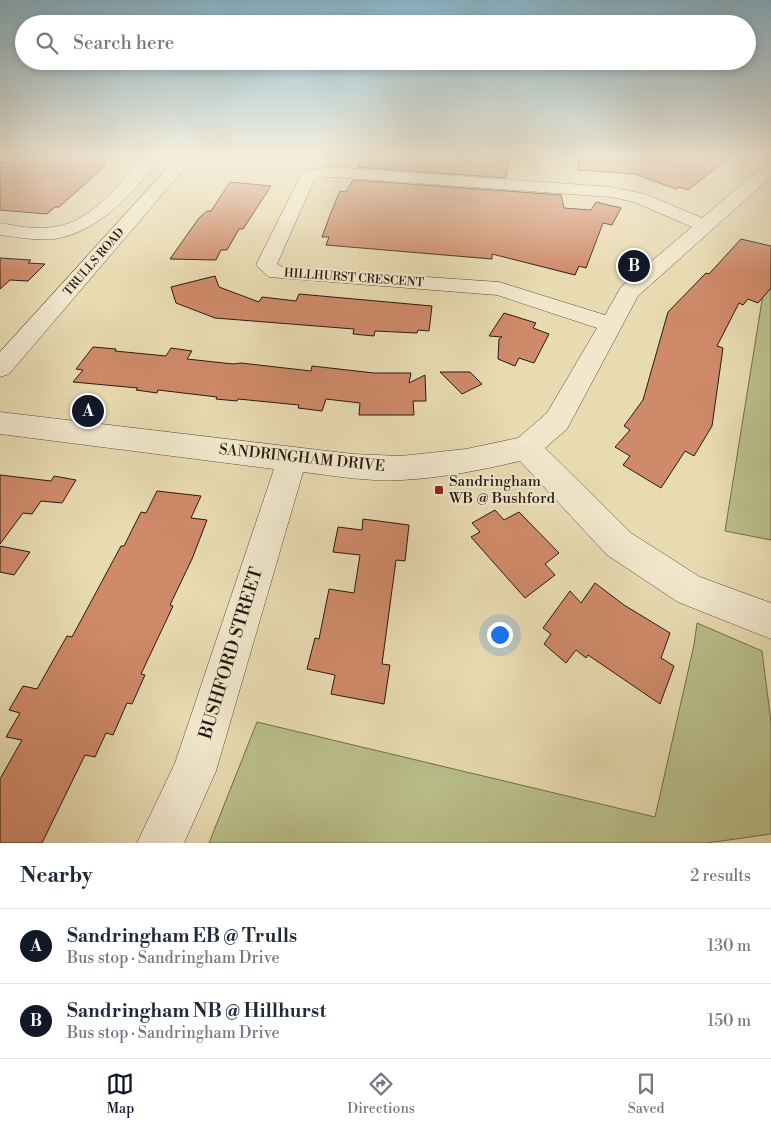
<!DOCTYPE html>
<meta charset="utf-8">
<style>
body{margin:0;font-family:"Libre Bodoni",serif;background:#f2f2f3;color:#1f2937}
.you{position:absolute;left:499px;top:634px;width:18px;height:18px;margin:-12px;border:4px solid #fff;border-radius:50%;background:#1a73e8;box-shadow:0 0 0 8px #1a73e833}
.badge{display:grid;place-items:center;width:32px;height:32px;border-radius:50%;background:#111827;color:#fff;font-size:16px;font-weight:700}
.pin{position:absolute;translate:-50% -50%;border:2px solid #fff;box-shadow:0 1px 5px #0006}
.list{margin:0;padding:0;list-style:none}
h2{display:flex;justify-content:space-between;align-items:center;height:65px;margin:0;padding:0 20px;font-size:21px}
h2 small{font-size:16px;font-weight:400;color:#747a83}
.list li{display:grid;grid-template-columns:32px 1fr auto;gap:15px;align-items:center;box-sizing:border-box;height:75px;padding:0 20px;border-top:1px solid #e0e1e3}
.list b{display:block;font-size:19px;white-space:nowrap}
.list p{margin:0;font-size:16px;white-space:nowrap;color:#747a83}
.list em{font-size:16px;font-style:normal;color:#747a83}
.icon{flex:none;width:28px;height:28px;fill:none;stroke:currentColor;stroke-width:2;stroke-linecap:round;stroke-linejoin:round}
.map{position:relative;flex:none;width:771px;height:843px;overflow:hidden}
.search{position:absolute;background:#fff;box-shadow:0 2px 8px #0003;left:15px;right:15px;top:15px;height:55px;display:flex;align-items:center;gap:12px;box-sizing:border-box;padding:0 18px;border-radius:28px;color:#747a83;font-size:19px}
.sheet{height:215px;background:#fff}
nav{display:flex;justify-content:space-around;align-items:center;box-sizing:border-box;height:70px;border-top:1px solid #e0e1e3;background:#fff;font-size:14px;color:#747a83}
nav a{display:grid;justify-items:center;gap:2px}
nav .on{color:#111827}
.map>svg:first-child{display:block}
.green{fill:#b9be89;stroke:#706c4e}
.building{fill:#cf8a69;stroke:#281a13}
.lines{fill:none;stroke-linecap:round;stroke-linejoin:round}
.minor-casing{stroke:#584a3a;stroke-width:1}
.minor{fill:#f0e7cc;fill-rule:evenodd}
.poi-dot{fill:#8f2418;stroke:#f0e7cc;stroke-width:2}
.labels{text-anchor:middle;dominant-baseline:central;stroke-width:4;stroke-linejoin:round;paint-order:stroke}
.far-street-label{font-size:12px;fill:#281a13;stroke:#f0e7cc}
.street-label{font-size:15px;fill:#281a13;stroke:#f0e7cc}
.poi-label{font-size:15px;fill:#281a13;stroke:#f0e7cc;text-anchor:start}
.near-street-label{font-size:18px;fill:#281a13;stroke:#f0e7cc}
</style>
<div class="map">
<svg width="771" height="843" viewBox="0 0 771 843">
<rect width="100%" height="100%" fill="#e8dab1"/>
<filter id="stains"><feTurbulence type="fractalNoise" baseFrequency=".004" numOctaves="4"/><feColorMatrix values="0 0 0 0 .2 0 0 0 0 .09 0 0 0 0 .02 0 0 0 .5 -.17"/></filter>
<radialGradient id="worn" r=".72"><stop offset=".6" stop-color="#630" stop-opacity="0"/><stop offset="1" stop-color="#630" stop-opacity=".3"/></radialGradient>
<g class="green">
<path d="M 771,285 L 771,540 L 725,531 L 763,294 Z"/>
<path d="M 697,623 L 762,651 L 771,722 L 771,834 L 707,843 L 209,843 L 257,722 L 655,817 L 694,645 Z"/>
</g>
<g class="building">
<path d="M 23,155 L 81,158 L 84,155 L 112,155 L 102,166 L 105,166 L 59,207 L 55,207 L 47,214 L 0,210 L 0,162 L 9,162 Z"/>
<path d="M 362,155 L 509,155 L 506,178 L 357,167 Z"/>
<path d="M 579,155 L 732,155 L 688,190 L 679,187 L 676,189 L 635,174 L 578,170 Z"/>
<path d="M 353,180 L 561,195 L 564,208 L 591,210 L 596,202 L 621,208 L 612,225 L 603,223 L 586,268 L 579,266 L 575,275 L 492,254 L 492,259 L 326,245 L 329,237 L 322,237 L 330,215 L 340,191 L 346,192 Z"/>
<path d="M 230,182 L 271,186 L 243,229 L 239,229 L 227,250 L 221,250 L 216,260 L 170,259 L 199,218 L 207,211 L 211,211 Z"/>
<path d="M 741,239 L 771,246 L 771,288 L 758,303 L 748,299 L 743,305 L 739,303 L 717,346 L 723,348 L 712,426 L 694,456 L 685,451 L 661,488 L 623,465 L 630,456 L 615,447 L 630,430 L 624,426 L 643,400 L 668,312 L 706,273 L 709,274 Z"/>
<path d="M 0,258 L 31,260 L 28,263 L 45,264 L 28,281 L 10,280 L 0,289 Z"/>
<path d="M 215,276 L 219,287 L 259,302 L 262,297 L 296,301 L 299,294 L 432,306 L 429,331 L 418,330 L 417,333 L 375,331 L 374,336 L 353,334 L 354,329 L 215,318 L 176,303 L 171,287 Z"/>
<path d="M 504,313 L 536,323 L 533,328 L 549,334 L 534,363 L 519,358 L 515,366 L 498,359 L 499,339 L 502,337 L 489,336 Z"/>
<path d="M 93,347 L 116,349 L 115,351 L 166,356 L 171,348 L 192,351 L 187,359 L 233,364 L 241,363 L 311,371 L 312,366 L 374,373 L 411,373 L 409,383 L 425,375 L 426,401 L 413,401 L 414,415 L 359,415 L 360,403 L 326,399 L 322,411 L 298,408 L 299,405 L 238,399 L 237,401 L 216,399 L 217,397 L 158,390 L 157,393 L 136,390 L 138,388 L 73,382 L 83,370 L 76,369 Z"/>
<path d="M 440,372 L 470,372 L 482,384 L 462,394 Z"/>
<path d="M 0,475 L 51,481 L 54,476 L 76,480 L 62,503 L 41,501 L 32,514 L 23,513 L 0,544 Z"/>
<path d="M 157,491 L 201,496 L 191,518 L 207,520 L 192,559 L 170,605 L 173,606 L 141,674 L 145,675 L 132,704 L 127,703 L 113,735 L 106,733 L 95,757 L 85,755 L 42,843 L 0,843 L 0,779 L 22,740 L 6,737 L 20,713 L 9,710 L 23,686 L 37,689 L 67,636 L 72,637 L 121,546 L 124,546 L 141,512 L 146,513 Z"/>
<path d="M 495,510 L 504,520 L 519,512 L 559,553 L 545,564 L 555,575 L 525,598 L 471,537 L 480,532 L 472,523 Z"/>
<path d="M 363,519 L 409,525 L 405,561 L 396,560 L 382,664 L 390,665 L 384,704 L 331,694 L 335,675 L 307,669 L 315,638 L 319,639 L 329,589 L 354,593 L 360,555 L 333,552 L 338,527 L 362,530 Z"/>
<path d="M 0,546 L 30,552 L 14,575 L 0,572 Z"/>
<path d="M 595,583 L 624,605 L 670,633 L 661,658 L 674,666 L 660,704 L 588,655 L 586,658 L 576,650 L 566,663 L 544,644 L 551,634 L 543,628 L 570,591 L 581,603 Z"/>
</g>
<g class="lines">
<defs>
<g id="minor">
<path d="M 145,155 L 162,155 C 137,190 98,233 54,239 C 36,241 18,237 0,235 L 0,223 C 17,226 36,230 53,227 C 92,223 121,181 145,155 Z"/>
<path d="M 179,155 L 196,155 L 9,374 L 0,377 L 0,352 Z"/>
<path d="M 771,163 L 771,177 L 638,296 L 567,429 L 545,448 L 631,533 L 700,577 L 771,603 L 771,639 L 678,602 L 607,555 L 520,461 C 481,470 442,478 402,480 C 370,482 335,476 303,472 L 216,771 L 184,843 L 137,843 L 175,763 L 274,469 L 0,434 L 0,412 L 353,454 L 401,456 L 466,449 L 518,438 L 547,413 L 597,328 L 497,295 L 269,277 L 256,265 L 303,171 L 333,167 L 611,187 L 645,194 L 702,218 L 765,165 ZM 333,177 L 611,197 L 634,202 L 692,227 L 621,287 L 605,315 L 499,282 L 282,267 L 277,264 L 315,178 Z"/>
</g>
</defs>
<use href="#minor" class="minor-casing"/>
<use href="#minor" class="minor"/>
</g>
<linearGradient id="sky" x2="0" y2="1"><stop stop-color="#88b7ce"/><stop offset="0.57" stop-color="#f5eedc"/><stop offset="1" stop-color="#f5eedc" stop-opacity="0"/></linearGradient>
<rect width="771" height="273" fill="url(#sky)"/>
<rect class="poi-dot" x="434" y="485" width="10" height="10" rx="2.5"/>
<g class="labels">
<g class="far-street-label">
<text transform="translate(94 262) rotate(-49)">TRULLS ROAD</text>
<text transform="translate(354 278) rotate(4)">HILLHURST CRESCENT</text>
</g>
<g class="street-label">
<text transform="translate(302 458) rotate(6)">SANDRINGHAM DRIVE</text>
</g>
<g class="poi-label">
<text x="449" y="481">Sandringham<tspan x="449" dy="17">WB @ Bushford</tspan></text>
</g>
<g class="near-street-label">
<text transform="translate(231 653) rotate(-73)">BUSHFORD STREET</text>
</g>
</g>
<rect width="100%" height="100%" filter="url(#stains)"/>
<rect width="100%" height="100%" fill="url(#worn)"/>
</svg>
<div class="you"></div>
<div class="pin badge" style="left:88px;top:411px">A</div>
<div class="pin badge" style="left:634px;top:266px">B</div>
<div class="search"><svg class="icon" aria-label="search" viewBox="0 0 24 24"><circle cx="10" cy="10" r="6"/><path d="M15 15l6 6"/></svg>Search here</div>
</div>
<section class="sheet">
<h2>Nearby<small>2 results</small></h2>
<ul class="list">
<li><span class="badge">A</span><div><b>Sandringham EB @ Trulls</b><p>Bus stop · Sandringham Drive</p></div><em>130 m</em></li>
<li><span class="badge">B</span><div><b>Sandringham NB @ Hillhurst</b><p>Bus stop · Sandringham Drive</p></div><em>150 m</em></li>
</ul>
</section>
<nav>
<a class="on"><svg class="icon" aria-label="map" viewBox="0 0 24 24"><path d="M3 6l6-2 6 2 6-2v14l-6 2-6-2-6 2zM9 4v14M15 6v14"/></svg>Map</a>
<a><svg class="icon" aria-label="directions" viewBox="0 0 24 24"><path d="M12 3l9 9-9 9-9-9zM9 14v-3h6M13 9l2 2-2 2"/></svg>Directions</a>
<a><svg class="icon" aria-label="saved" viewBox="0 0 24 24"><path d="M7 4h10v16l-5-4-5 4z"/></svg>Saved</a>
</nav>
